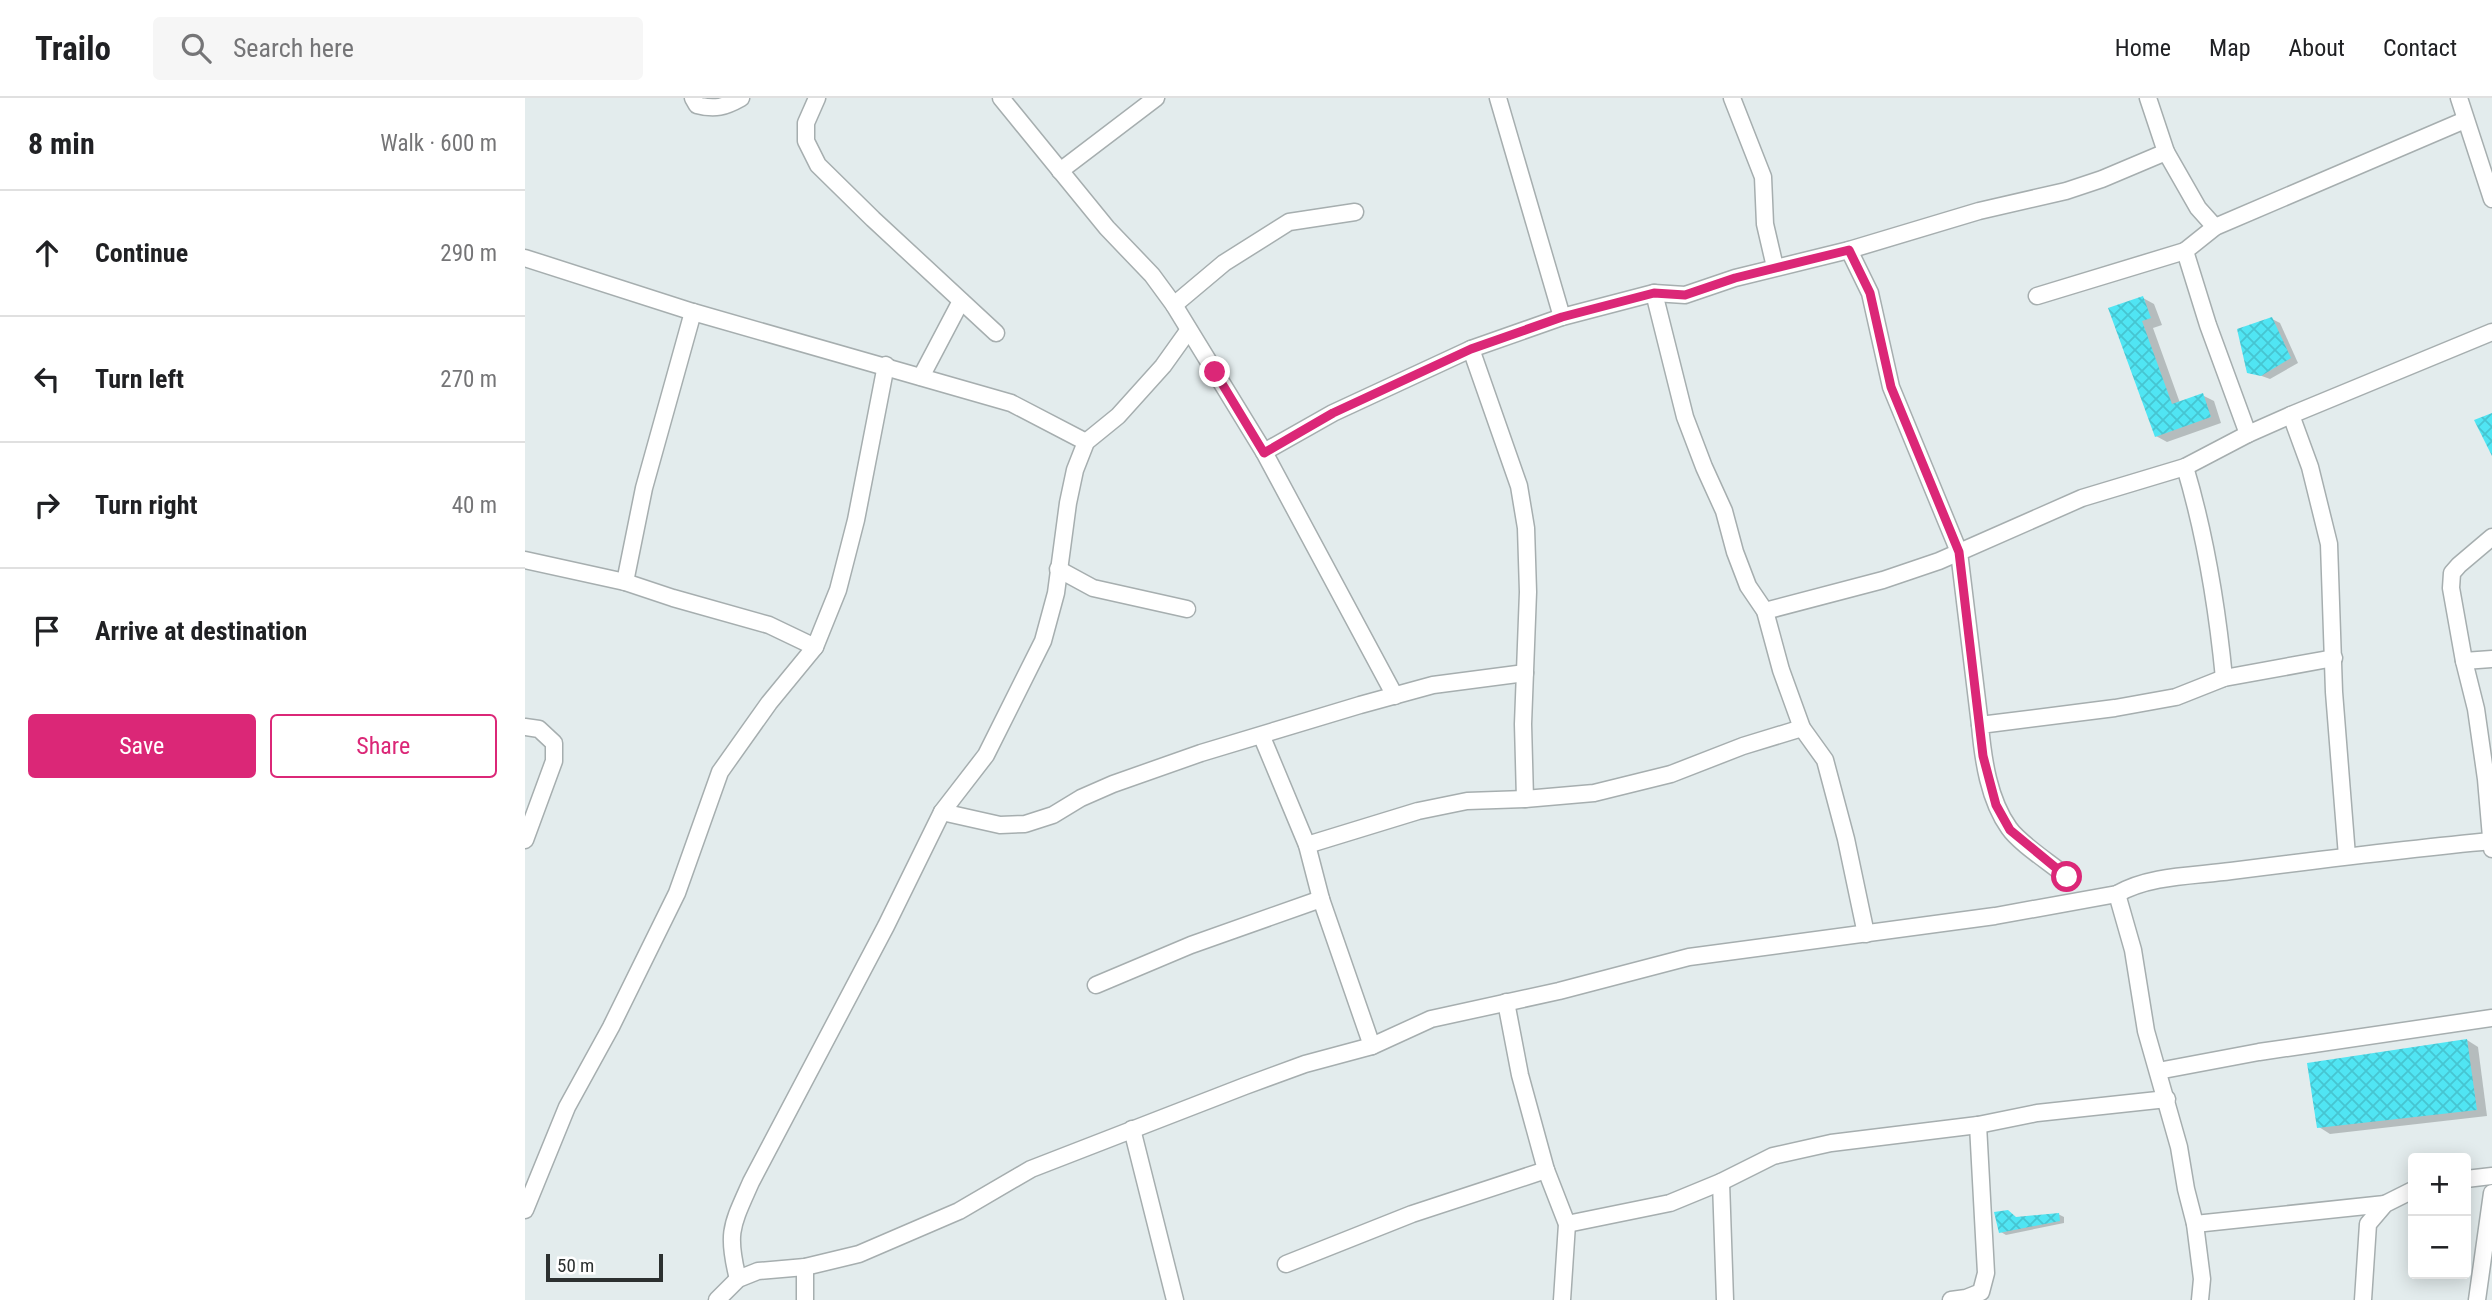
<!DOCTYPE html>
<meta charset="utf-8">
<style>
body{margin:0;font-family:"Roboto Condensed",sans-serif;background:#f6f6f6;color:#202124}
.controls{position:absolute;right:21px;bottom:21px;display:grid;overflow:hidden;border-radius:7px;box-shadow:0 4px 18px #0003}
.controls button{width:63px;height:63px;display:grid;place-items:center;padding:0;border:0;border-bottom:2px solid #e0e0e0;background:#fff;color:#202124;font:35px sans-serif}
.scale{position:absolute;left:21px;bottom:18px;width:117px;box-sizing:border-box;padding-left:7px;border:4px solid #2c3030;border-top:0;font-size:19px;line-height:24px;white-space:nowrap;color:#2c3030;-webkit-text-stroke:5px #fff;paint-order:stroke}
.stop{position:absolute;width:21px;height:21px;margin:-16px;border:5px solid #db2777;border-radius:50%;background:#fff}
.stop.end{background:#db2777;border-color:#fff;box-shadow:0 2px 7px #0008}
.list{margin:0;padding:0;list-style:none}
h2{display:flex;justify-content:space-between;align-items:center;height:91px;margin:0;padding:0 28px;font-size:30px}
h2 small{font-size:23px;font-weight:400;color:#757577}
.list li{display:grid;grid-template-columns:46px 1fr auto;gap:21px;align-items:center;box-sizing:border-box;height:126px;padding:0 28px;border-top:2px solid #e0e0e0}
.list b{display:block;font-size:26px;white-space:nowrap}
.list em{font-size:23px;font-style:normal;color:#757577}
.actions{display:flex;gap:14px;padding:21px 28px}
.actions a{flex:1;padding:16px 0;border:2px solid #db2777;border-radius:7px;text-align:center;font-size:24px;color:#db2777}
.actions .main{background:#db2777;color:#fff}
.icon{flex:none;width:38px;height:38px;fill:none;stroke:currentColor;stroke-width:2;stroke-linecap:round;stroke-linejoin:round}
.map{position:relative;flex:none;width:1967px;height:1202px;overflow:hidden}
header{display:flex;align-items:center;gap:42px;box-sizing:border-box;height:98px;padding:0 35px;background:#fff;border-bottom:2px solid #e0e0e0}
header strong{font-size:33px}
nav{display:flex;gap:38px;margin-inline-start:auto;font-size:24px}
.search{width:490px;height:63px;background:#f6f6f6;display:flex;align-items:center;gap:18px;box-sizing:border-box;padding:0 24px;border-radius:7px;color:#757577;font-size:26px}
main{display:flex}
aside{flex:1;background:#fff}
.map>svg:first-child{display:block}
.shadow{fill:#0003}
.building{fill:url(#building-cross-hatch)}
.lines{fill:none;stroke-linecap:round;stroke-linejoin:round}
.minor-casing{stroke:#a6aeaf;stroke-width:19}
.minor{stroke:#fff;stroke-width:16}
.route{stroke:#db2777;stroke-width:9}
</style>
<header>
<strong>Trailo</strong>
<div class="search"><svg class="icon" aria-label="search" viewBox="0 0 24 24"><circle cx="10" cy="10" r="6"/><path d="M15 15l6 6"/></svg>Search here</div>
<nav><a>Home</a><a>Map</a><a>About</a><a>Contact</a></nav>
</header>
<main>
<aside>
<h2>8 min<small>Walk · 600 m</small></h2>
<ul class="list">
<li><svg class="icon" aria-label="ahead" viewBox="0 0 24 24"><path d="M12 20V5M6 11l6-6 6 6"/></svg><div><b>Continue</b></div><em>290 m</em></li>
<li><svg class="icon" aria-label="left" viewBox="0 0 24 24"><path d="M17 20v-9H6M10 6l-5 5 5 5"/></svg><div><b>Turn left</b></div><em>270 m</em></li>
<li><svg class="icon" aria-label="right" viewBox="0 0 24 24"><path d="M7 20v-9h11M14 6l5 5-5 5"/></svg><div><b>Turn right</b></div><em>40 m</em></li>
<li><svg class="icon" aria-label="arrive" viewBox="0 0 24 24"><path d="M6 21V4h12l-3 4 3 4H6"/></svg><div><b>Arrive at destination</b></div></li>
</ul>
<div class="actions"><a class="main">Save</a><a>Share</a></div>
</aside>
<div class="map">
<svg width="1967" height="1202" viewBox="0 0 1967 1202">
<defs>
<pattern id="building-cross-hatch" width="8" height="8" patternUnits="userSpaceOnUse" patternTransform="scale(1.75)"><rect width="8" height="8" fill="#50e5f3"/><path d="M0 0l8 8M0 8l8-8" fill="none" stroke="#46c5d1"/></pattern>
</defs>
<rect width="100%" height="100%" fill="#e3eced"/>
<g class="shadow">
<path d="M 1618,200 L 1629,206 L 1637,227 L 1628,230 L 1655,305 L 1677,297 L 1689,303 L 1696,325 L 1642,344 L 1631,338 L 1585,211 Z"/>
<path d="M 1747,221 L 1755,225 L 1773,265 L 1745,281 L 1723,273 Z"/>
<path d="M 1942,942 L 1953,949 L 1962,1018 L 1805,1036 L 1794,1029 Z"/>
<path d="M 1483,1113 L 1492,1121 L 1533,1116 L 1539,1119 L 1539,1125 L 1481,1137 L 1476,1134 Z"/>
</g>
<g class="building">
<path d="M 1618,198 L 1626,220 L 1617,223 L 1647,306 L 1678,295 L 1686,319 L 1630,339 L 1583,210 Z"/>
<path d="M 1747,219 L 1766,260 L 1736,278 L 1722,275 L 1712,231 Z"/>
<path d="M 1967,315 L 1967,358 L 1949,322 Z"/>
<path d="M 1942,941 L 1952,1012 L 1792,1030 L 1782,965 Z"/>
<path d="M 1483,1112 L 1491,1119 L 1534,1115 L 1535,1123 L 1474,1135 L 1469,1114 Z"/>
</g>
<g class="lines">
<defs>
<g id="minor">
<path d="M 168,0 L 172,7 C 190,12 200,9 216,0"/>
<path d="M 292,0 L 281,25 L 281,43 L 293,67 L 348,121 L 471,235"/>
<path d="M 476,0 L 582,130 L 627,177 L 649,207 L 739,354 L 870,598"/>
<path d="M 973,0 L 1037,219"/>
<path d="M 1207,0 L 1238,79 L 1240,126 L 1250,169"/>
<path d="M 1623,0 L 1641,54"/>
<path d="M 1934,0 L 1967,101"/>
<path d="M 535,73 L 631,0"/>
<path d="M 1324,152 L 1345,195 L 1366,289 L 1434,454 L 1455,627"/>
<path d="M 0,160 L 168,214 L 486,305 L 561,344"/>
<path d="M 1129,195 L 1160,319 L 1179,369 L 1199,413 L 1210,454 L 1223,488 L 1240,513 L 1256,572 L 1277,630 L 1300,662 L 1321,741 L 1341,836"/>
<path d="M 1512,198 L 1660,153"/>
<path d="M 649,207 L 699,165 L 764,124 L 830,114"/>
<path d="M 946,251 L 994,388 L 1001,430 L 1003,494 L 998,626 L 1000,701"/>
<path d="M 396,279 L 436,203"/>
<path d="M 1766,317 L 1785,369 L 1804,446 L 1809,594 L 1822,758"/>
<path d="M 1723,336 L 1683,227 L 1660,153 L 1690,129 L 1940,22"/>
<path d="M 739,354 L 808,315 L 946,251 L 1037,219 L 1129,195 L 1160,197 L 1210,180 L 1324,152 L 1454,113 L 1541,93 L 1577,81 L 1641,54 L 1673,110 L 1690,129"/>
<path d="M 1660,369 C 1681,439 1692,508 1699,580"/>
<path d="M 1967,439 L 1934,467 L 1927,475 L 1926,490 L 1939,563 L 1951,611 L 1961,681 L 1967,751"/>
<path d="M 0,462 L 100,484 L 148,500 L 244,527 L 290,549"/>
<path d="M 533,471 L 568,490 L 662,511"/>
<path d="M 100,484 L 119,390 L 168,214"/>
<path d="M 1240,513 L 1358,482 L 1414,463 L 1557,400 L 1660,369 L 1723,336 L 1766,317 L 1967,234"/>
<path d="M 1939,563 L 1967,561"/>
<path d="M 0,629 L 14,631 L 29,645 L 29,663 L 0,742"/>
<path d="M 737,639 L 782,747 L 796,801 L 847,948"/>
<path d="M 417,714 L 475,727 L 500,726 L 528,717 L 556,700 L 588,686 L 676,655 L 835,607 L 908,587 L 1000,575"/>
<path d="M 782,747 L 893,713 L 942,703 L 1000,701 L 1069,695 L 1146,676 L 1218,648 L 1277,630"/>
<path d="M 1542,779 C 1527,766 1495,746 1484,730 C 1464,702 1458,662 1455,627 L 1590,610 L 1651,599 L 1699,580 L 1809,560"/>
<path d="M 1592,796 L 1608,852 L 1621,933 L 1654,1049 L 1661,1091 L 1670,1126 L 1677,1181 L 1675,1202"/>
<path d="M 571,887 L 666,847 L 796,801"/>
<path d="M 981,904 L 995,977 L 1021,1072 L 1042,1126 L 1037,1202"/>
<path d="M 1633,973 L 1734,954 L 1967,920"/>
<path d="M 607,1031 L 650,1202"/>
<path d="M 1941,1081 L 1967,1078"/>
<path d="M 1196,1084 L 1200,1202"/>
<path d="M 0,1112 L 42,1009 L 86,929 L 152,795 L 195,674 L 244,605 L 290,549 L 313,492 L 331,422 L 361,267"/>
<path d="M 1042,1126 L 1145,1105 L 1196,1084 L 1248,1058 L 1306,1045 L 1453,1027 L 1512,1015 L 1642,1001"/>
<path d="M 1670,1126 L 1860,1106"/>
<path d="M 761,1166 L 887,1116 L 1021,1072"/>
<path d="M 213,1181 C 201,1134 207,1127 226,1084 L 361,828 L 417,714 L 461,657 L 518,543 L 531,495 L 543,405 L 550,372 L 561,344 L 593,318 L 638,268 L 663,233"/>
<path d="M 192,1202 L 213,1181 L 233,1173 L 280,1169 L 334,1156 L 434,1113 L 506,1071 L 720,988 L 780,966 L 847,948 L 906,921 L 1034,893 L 1164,859 L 1470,818 L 1592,796 C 1625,777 1669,778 1706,773 C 1793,762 1880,751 1967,743"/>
<path d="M 280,1202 L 280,1169"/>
<path d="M 1426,1202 L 1441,1200 L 1456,1194 L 1461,1175 L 1453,1027"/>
<path d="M 1838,1202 L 1843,1126 L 1860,1106 L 1888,1092"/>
<path d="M 1952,1202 L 1967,1095"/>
</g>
</defs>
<use href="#minor" class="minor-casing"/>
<use href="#minor" class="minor"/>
</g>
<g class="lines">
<path class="route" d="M 690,274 L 739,355 L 808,315 L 946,251 L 1037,219 L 1129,195 L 1160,197 L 1210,180 L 1324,152 L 1345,195 L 1366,289 L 1434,454 L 1458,658 L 1471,707 L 1485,732 L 1542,779"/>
</g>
</svg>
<div class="controls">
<button>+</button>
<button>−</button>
</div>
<div class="scale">50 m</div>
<div class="stop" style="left:1542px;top:779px"></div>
<div class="stop end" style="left:690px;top:274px"></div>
</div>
</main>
